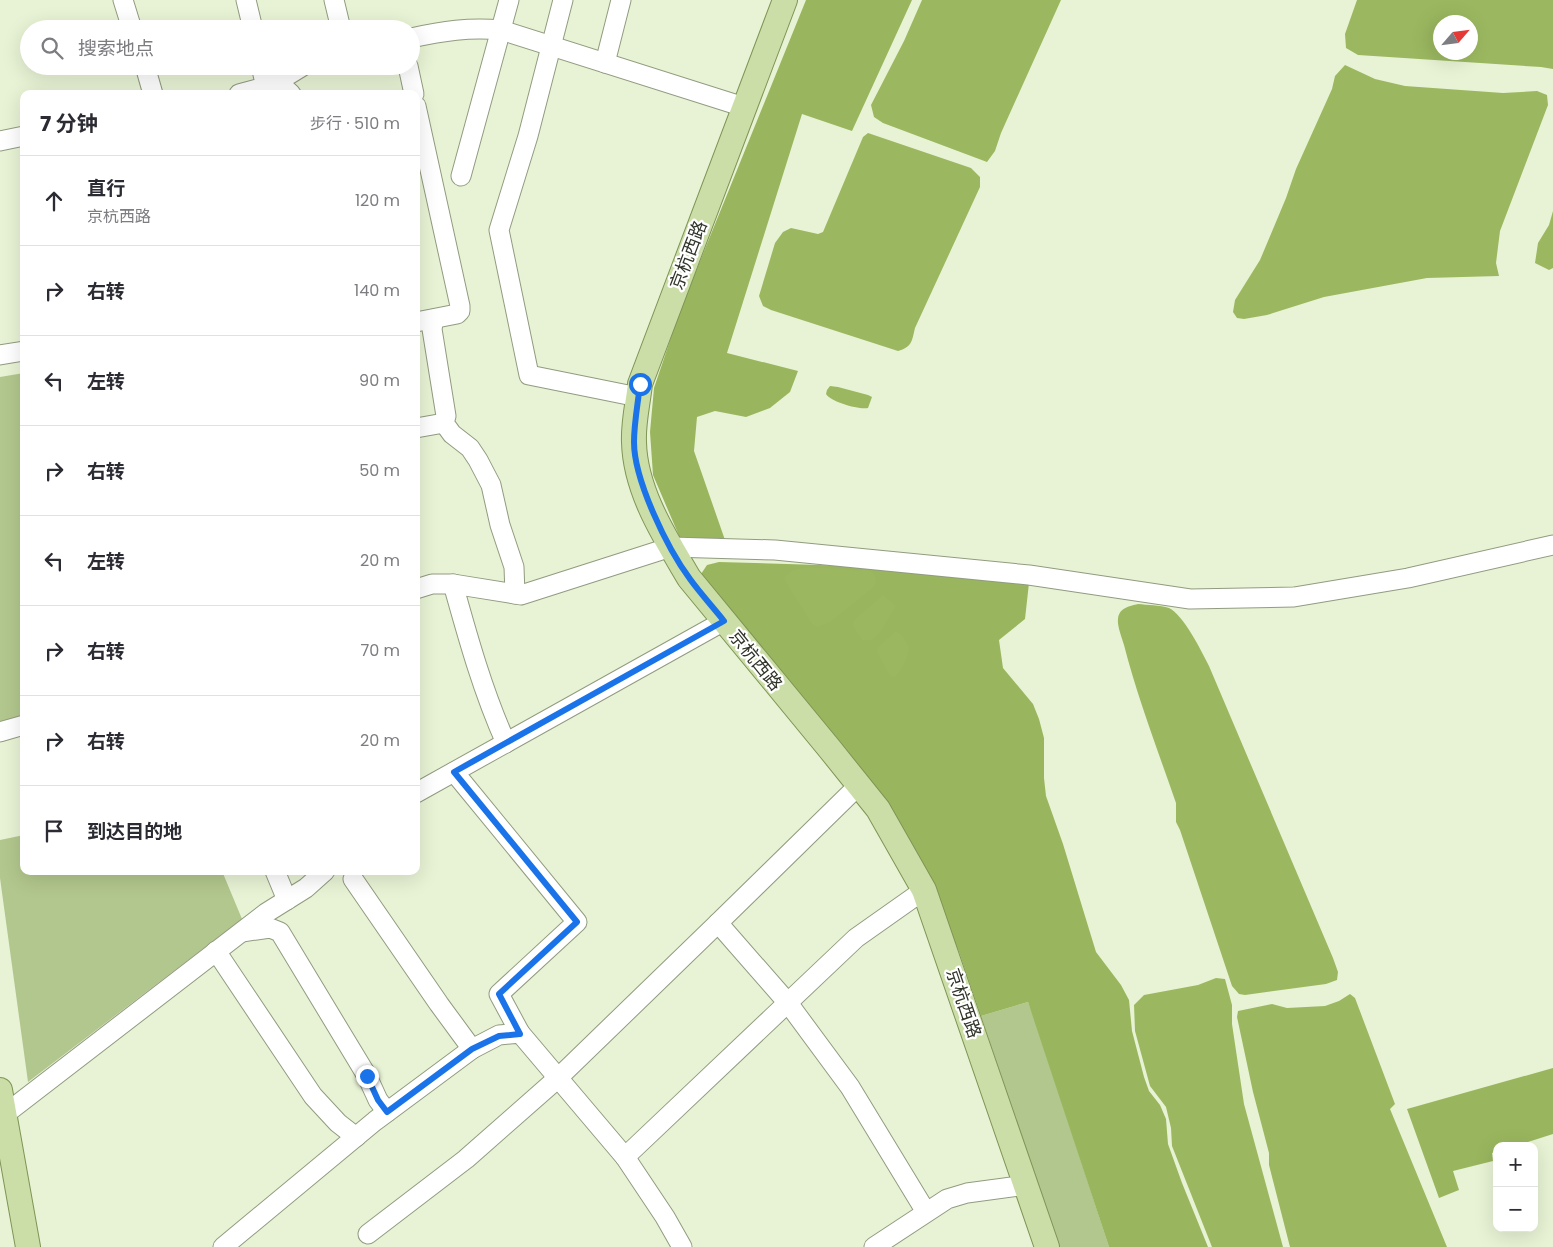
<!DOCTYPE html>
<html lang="zh">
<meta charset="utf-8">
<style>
body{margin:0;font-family:Poppins,"Noto Sans SC",sans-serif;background:#f2f2f3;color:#2b2b33}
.controls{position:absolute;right:15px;bottom:15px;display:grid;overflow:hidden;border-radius:10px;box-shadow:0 5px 20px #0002}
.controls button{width:45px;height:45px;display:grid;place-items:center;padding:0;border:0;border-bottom:1px solid #e1e1e2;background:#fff;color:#2b2b33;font:25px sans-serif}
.compass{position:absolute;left:1433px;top:15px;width:45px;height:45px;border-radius:50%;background:#fff;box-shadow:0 5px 20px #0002;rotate:62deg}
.stop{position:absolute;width:15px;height:15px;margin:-11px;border:4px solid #1a73e8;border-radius:50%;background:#fff}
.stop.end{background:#1a73e8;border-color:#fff;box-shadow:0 1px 5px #0008}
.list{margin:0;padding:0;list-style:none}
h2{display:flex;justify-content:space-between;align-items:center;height:65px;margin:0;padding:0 20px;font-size:21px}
h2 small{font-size:16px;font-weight:400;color:#7c7c81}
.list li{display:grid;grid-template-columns:32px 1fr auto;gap:15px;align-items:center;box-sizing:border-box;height:90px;padding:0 20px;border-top:1px solid #e1e1e2}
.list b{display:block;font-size:19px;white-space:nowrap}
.list p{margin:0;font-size:16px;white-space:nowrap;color:#7c7c81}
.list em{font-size:16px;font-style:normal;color:#7c7c81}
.icon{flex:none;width:28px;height:28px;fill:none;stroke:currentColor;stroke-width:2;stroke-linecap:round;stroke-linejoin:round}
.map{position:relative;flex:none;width:1553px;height:1247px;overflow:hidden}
.search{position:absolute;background:#fff;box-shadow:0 5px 20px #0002;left:20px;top:20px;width:400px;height:55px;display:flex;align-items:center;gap:12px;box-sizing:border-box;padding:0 18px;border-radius:28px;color:#7c7c81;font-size:19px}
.panel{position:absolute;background:#fff;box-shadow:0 5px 20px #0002;left:20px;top:90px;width:400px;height:785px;border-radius:10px}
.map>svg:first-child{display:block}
.green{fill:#b2c78d}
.forest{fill:#99b65e}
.water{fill:#9bb860;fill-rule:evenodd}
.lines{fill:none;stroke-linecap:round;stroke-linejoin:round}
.minor-casing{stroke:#919b80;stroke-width:21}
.major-casing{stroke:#7f9455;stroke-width:26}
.minor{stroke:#fff;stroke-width:19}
.major{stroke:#cbdea7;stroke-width:24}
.route{stroke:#1a73e8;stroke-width:6}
.labels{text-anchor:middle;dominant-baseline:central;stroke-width:4.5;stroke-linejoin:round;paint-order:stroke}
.street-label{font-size:18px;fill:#303429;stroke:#fff}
</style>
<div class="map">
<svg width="1553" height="1247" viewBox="0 0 1553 1247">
<rect width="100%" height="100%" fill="#e8f3d5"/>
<g class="green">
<path d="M 24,373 L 24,718 L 0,725 L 0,377 Z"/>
<path d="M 24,835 L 24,871 L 222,871 L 242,919 L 28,1082 L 0,878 L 0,840 Z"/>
<path d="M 1028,1002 L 1037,1026 L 1109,1247 L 1059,1247 L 981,1016 Z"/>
</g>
<g class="forest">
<path d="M 806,0 L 912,0 L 852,131 L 802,114 L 727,353 L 798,371 L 790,392 L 770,408 L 746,417 L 715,411 L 697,417 L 694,451 L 725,540 L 680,538 L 653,475 L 650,432 L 654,388 L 681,308 Z"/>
<path d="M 719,562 L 852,566 L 1029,583 L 1025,619 L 999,640 L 1003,668 L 1033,704 L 1039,719 L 1044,738 L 1044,778 L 1046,796 L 1063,844 L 1096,952 L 1121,985 L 1129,1000 L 1132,1031 L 1144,1077 L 1149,1091 L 1160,1105 L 1166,1119 L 1168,1144 L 1182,1183 L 1208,1247 L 1109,1247 L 1028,1002 L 981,1016 L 959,952 L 918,857 L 705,587 L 701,574 L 707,565 Z"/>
<path d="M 1553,1068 L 1553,1134 L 1515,1146 L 1497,1146 L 1497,1151 L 1492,1153 L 1493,1161 L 1453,1171 L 1459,1190 L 1439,1198 L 1407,1109 Z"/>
</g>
<g class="water">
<path d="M 922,0 L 1061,0 L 1001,133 L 995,151 L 987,162 L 883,123 L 874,117 L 871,105 L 904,41 Z"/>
<path d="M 1357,0 L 1553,0 L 1553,69 L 1541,67 L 1358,55 L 1346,48 L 1345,34 ZM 1440,22 L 1470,22 L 1470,52 L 1440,52 Z"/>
<path d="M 1345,65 L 1375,79 L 1405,86 L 1503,93 L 1537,91 L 1547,95 L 1548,105 L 1500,231 L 1496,263 L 1499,276 L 1427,278 L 1324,297 L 1267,315 L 1244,319 L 1237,318 L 1233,312 L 1235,300 L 1260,260 L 1286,198 L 1296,169 L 1332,89 L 1335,76 Z"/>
<path d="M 868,133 L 971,168 L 980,177 L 980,187 L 915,328 C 912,341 912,347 898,351 L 771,310 L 763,306 L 759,296 L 775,243 L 783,232 L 791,228 L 818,234 L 823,232 L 863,137 Z"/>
<path d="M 1553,211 L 1553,268 L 1549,270 L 1535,263 L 1538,243 L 1549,225 Z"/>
<path d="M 830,386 L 838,387 L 868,395 L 872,397 L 868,408 C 859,410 831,402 826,394 L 827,390 Z"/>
<path d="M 823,568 L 858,571 L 867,570 L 873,573 L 876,579 L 874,587 L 830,622 L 817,627 L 812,624 L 784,579 C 792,565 808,568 823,568 Z"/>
<path d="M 883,595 L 896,606 L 879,634 L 872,640 L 862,640 L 853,626 L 854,620 Z"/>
<path d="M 1138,604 C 1147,605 1160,605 1169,608 C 1183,614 1202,652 1209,666 L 1333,958 L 1338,972 L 1337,980 L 1326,984 L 1245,995 L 1239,994 L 1232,986 L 1180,830 L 1176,822 L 1176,803 C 1158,751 1138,699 1124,645 C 1122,638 1117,626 1118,619 C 1119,608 1129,606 1138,604 Z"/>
<path d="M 895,632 L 900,633 L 909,646 C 908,657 903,670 895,677 L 890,676 L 877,652 L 879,646 Z"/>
<path d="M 1216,978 L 1225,979 L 1232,1005 L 1232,1024 L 1244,1104 L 1283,1247 L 1212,1247 L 1172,1146 L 1171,1128 L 1166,1107 L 1150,1086 L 1135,1031 L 1134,1005 L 1144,995 L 1198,985 Z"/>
<path d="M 1350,994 L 1355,998 L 1395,1104 L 1390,1109 L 1447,1247 L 1290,1247 L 1269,1165 L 1269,1153 L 1253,1092 L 1237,1017 L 1238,1011 L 1272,1004 L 1287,1008 L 1325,1006 L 1339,1001 Z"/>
</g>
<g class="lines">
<defs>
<g id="minor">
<path d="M 123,0 L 132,29"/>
<path d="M 246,0 L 253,29"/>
<path d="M 334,0 L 341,29"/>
<path d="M 563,0 L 528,136 L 499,230 L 529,375 L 638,397"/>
<path d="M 411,38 C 443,31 469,27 501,30 L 744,107"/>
<path d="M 605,63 L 621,0"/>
<path d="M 145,66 L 153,94"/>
<path d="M 261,66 L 266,87"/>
<path d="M 408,66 L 414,94"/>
<path d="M 278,82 L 291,94"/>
<path d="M 239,94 L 272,85 L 303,66"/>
<path d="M 416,106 L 460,306 L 460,311 L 457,314 L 416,322"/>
<path d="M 0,141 L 24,136"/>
<path d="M 461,176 L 509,0"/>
<path d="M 434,319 L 432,329 L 446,416 L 444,423 L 452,434 L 470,448 L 478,460 L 491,485 L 500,525 L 514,567 L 515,594"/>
<path d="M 0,355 L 24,351"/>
<path d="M 416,428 L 444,423"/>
<path d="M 453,584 C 468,638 483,692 506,743"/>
<path d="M 416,589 L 432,584 L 453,584 L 521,595 L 671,547 L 775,550 L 1029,575 L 1190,599 L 1294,597 L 1408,578 L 1553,545"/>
<path d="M 0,732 L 24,725"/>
<path d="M 454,772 L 577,922 L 499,994 L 520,1033"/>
<path d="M 859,785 L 718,923 L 788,1003 L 850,1087 L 926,1212"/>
<path d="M 416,793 L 724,621"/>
<path d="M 275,871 L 287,900"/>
<path d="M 353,879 L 439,1004 L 472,1049"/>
<path d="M 242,932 L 270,928 L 280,932 L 367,1076 L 378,1100 L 387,1112"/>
<path d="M 216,951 L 313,1096 L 338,1123 L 356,1137"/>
<path d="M 4,1115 L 266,913 L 306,888 L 325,871"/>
<path d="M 625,1157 L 665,1217 L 682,1247"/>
<path d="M 368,1234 L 466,1159 L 558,1078 L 718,923"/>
<path d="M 223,1247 L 375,1121 L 472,1049 L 499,1035 L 520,1033 L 625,1157 L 856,938 L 924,890"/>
<path d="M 874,1247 L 947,1199 L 967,1193 L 1026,1185"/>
</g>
<g id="major">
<path d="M 785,0 L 640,384 C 638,403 633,423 634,442 C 635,491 665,537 689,578 L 829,748 L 878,809 L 924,890 L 1047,1247"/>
<path d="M 0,1090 L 28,1247"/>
</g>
</defs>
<use href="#minor" class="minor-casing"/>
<use href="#major" class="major-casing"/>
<use href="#minor" class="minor"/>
<use href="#major" class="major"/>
</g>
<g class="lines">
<path class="route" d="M 367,1076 L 378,1100 L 387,1112 L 472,1049 L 499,1036 L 520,1034 L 499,994 L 577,922 L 454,772 L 724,621 C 713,607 700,593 690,579 C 667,548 634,480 634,442 C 634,423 638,403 640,384"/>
</g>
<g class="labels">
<g class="street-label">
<text transform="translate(688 255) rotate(-69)">京杭西路</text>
<text transform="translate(756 660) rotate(51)">京杭西路</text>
<text transform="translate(964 1003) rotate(71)">京杭西路</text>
</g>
</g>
</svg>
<div class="controls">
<button>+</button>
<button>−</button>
</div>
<svg class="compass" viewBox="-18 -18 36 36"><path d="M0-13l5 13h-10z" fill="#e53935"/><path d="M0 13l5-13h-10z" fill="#7c7c81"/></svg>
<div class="stop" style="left:640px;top:384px"></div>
<div class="stop end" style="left:367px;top:1076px"></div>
<div class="search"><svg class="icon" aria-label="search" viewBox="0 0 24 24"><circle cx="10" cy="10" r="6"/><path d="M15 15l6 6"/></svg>搜索地点</div>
<section class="panel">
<h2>7 分钟<small>步行 · 510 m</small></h2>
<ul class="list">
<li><svg class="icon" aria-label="ahead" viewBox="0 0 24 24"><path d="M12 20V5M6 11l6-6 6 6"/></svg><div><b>直行</b><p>京杭西路</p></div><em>120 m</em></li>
<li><svg class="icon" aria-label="right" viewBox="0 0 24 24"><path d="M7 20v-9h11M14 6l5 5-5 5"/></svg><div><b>右转</b></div><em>140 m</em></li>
<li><svg class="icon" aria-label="left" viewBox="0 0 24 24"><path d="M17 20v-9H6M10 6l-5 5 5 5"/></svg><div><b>左转</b></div><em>90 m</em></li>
<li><svg class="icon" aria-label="right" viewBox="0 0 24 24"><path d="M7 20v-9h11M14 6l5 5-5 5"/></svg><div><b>右转</b></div><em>50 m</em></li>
<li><svg class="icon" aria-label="left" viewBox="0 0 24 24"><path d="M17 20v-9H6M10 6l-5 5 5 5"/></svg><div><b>左转</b></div><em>20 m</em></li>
<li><svg class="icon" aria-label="right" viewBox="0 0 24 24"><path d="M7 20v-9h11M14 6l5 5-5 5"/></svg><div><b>右转</b></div><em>70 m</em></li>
<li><svg class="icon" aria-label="right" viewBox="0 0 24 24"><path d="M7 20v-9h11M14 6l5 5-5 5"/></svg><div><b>右转</b></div><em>20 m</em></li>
<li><svg class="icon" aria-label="arrive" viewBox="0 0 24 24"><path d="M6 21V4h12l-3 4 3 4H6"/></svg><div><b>到达目的地</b></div></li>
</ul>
</section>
</div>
